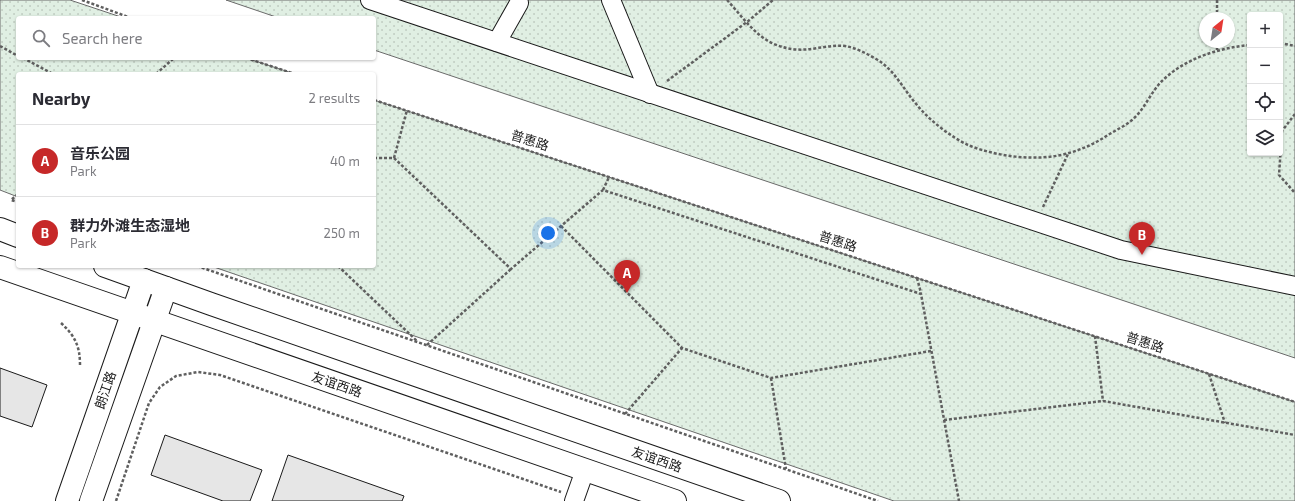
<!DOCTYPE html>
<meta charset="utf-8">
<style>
body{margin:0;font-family:"Exo 2","Noto Sans SC",sans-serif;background:#f2f2f3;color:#2b2b33}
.controls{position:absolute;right:12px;top:12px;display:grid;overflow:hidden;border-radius:4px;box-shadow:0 1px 3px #0004}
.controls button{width:36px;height:36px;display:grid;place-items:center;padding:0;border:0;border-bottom:1px solid #e1e1e2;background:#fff;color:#2b2b33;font:20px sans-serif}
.compass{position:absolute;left:1199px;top:12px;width:36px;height:36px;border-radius:50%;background:#fff;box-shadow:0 1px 3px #0004;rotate:30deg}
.you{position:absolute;left:548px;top:233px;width:14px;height:14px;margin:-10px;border:3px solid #fff;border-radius:50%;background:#1a73e8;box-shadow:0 0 0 6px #1a73e833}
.badge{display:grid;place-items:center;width:26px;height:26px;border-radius:50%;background:#c62828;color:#fff;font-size:13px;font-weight:700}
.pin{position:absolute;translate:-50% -33px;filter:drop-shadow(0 1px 2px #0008)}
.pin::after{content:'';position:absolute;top:21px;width:14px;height:12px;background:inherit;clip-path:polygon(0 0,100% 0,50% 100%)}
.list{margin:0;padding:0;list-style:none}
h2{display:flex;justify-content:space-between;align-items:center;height:52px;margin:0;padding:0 16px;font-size:17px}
h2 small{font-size:13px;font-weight:400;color:#7c7c81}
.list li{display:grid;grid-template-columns:26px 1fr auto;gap:12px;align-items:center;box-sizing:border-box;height:72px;padding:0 16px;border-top:1px solid #e1e1e2}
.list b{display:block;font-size:15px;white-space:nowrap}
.list p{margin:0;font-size:13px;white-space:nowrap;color:#7c7c81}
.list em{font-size:13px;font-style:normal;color:#7c7c81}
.icon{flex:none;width:22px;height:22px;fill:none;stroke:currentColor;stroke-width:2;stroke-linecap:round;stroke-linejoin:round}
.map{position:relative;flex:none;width:1295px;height:501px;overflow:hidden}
.search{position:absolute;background:#fff;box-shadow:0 1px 3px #0004;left:16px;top:16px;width:360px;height:44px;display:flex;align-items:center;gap:10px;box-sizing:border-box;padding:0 14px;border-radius:4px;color:#7c7c81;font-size:15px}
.panel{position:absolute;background:#fff;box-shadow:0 1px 3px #0004;left:16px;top:72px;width:360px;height:196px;border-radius:4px}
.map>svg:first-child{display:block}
.park{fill:url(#park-dots);stroke:#6a6a6a;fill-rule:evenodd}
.building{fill:#e6e6e6;stroke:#1a1a1a}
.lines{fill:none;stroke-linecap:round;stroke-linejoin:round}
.minor-casing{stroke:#1a1a1a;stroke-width:20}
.major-casing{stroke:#1a1a1a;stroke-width:24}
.path{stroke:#5f5f5f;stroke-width:2.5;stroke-dasharray:3 2;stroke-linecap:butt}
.minor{stroke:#fff;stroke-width:18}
.major{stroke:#fff;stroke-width:22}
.labels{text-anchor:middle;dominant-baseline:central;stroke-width:3;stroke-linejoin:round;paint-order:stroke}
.street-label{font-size:13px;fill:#1a1a1a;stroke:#fff}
</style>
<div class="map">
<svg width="1295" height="501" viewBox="0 0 1295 501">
<defs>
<pattern id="park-dots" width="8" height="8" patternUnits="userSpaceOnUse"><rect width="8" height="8" fill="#e0efe3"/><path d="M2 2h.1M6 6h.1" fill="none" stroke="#c0ccc2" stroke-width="1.8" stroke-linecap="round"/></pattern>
</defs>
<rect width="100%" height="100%" fill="#fff"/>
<g class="park">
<path d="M 0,0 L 70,0 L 124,18 L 18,18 L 18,58 L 246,58 L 295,74 L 18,74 L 18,197 L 0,190 Z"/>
<path d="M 226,0 L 1295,0 L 1295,358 L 374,50 L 374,18 L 279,18 ZM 1250,15 L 1280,15 L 1280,153 L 1250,153 ZM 1205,18 L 1229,18 L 1229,42 L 1205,42 Z"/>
<path d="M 374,100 L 1295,402 L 1295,501 L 894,501 L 211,266 L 374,266 Z"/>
</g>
<g class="building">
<path d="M 0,368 L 47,385 L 32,427 L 0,416 Z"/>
<path d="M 165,435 L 262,470 L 250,501 L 223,501 L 151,475 Z"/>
<path d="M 288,455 L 404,496 L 402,501 L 272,501 Z"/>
</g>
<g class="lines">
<defs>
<g id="minor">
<path d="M 370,0 L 1121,250 L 1295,286"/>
<path d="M 611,0 L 650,94"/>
<path d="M 497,42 L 519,3"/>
<path d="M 574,501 L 585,470"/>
</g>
<g id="major">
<path d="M 0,229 L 18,236"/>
<path d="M 105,266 L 211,304 L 779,501"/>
<path d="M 0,267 L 675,501"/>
<path d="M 67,501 L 144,280"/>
<path d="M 91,501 L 166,288"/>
</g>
</defs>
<use href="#minor" class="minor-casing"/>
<use href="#major" class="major-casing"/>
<g class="path">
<path d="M 82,0 L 131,18"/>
<path d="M 727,0 C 741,15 755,36 774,44 C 788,50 802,51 817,48 C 826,47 835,45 845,46 C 856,48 866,53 876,59 C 895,70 903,89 917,105 C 929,120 951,137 968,145 C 997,157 1039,162 1069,153 C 1083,149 1096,143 1108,135 C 1116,130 1125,126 1132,120 C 1144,110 1150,94 1160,83 C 1183,59 1218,48 1250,45"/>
<path d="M 1217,0 L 1217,18"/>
<path d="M 1217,42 L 1217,50"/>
<path d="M 1280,43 L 1295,46"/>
<path d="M 0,46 L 18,56"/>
<path d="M 23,58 L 53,74"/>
<path d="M 246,58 L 295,74"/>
<path d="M 156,74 L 174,58"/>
<path d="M 667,81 L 747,22 L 773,0"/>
<path d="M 374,100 L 1295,402"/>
<path d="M 1295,114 L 1282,131 L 1279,175 L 1295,193"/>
<path d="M 374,158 L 394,158 L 511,269 L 603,190 L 921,294 L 959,501"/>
<path d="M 394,158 L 407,110"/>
<path d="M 603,190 L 609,177"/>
<path d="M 18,194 L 11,200 L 18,202"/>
<path d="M 1043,207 L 1068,154"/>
<path d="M 561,226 L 682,348 L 771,378 L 931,351"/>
<path d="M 197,266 L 878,501"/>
<path d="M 338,266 L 417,341"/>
<path d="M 917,278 L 921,293"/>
<path d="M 61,323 C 75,336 80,346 80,365"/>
<path d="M 1095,336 L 1103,401"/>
<path d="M 427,345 L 511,269"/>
<path d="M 1209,374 L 1225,423"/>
<path d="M 771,378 L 786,469"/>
<path d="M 625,414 L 682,348"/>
<path d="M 944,420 L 1103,401 L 1295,435"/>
<path d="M 116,501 L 149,403 L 160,387 L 176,376 L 198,372 L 220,375 L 561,492"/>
</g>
<use href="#minor" class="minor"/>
<use href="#major" class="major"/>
</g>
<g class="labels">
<g class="street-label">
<text transform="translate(530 140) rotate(18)">普惠路</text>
<text transform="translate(838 241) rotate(18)">普惠路</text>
<text transform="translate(1145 342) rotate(18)">普惠路</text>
<text transform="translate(337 384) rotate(19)">友谊西路</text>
<text transform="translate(105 390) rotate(-71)">朗江路</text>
<text transform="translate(657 459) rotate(19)">友谊西路</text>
</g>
</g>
</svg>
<div class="controls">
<button>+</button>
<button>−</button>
<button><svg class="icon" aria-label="locate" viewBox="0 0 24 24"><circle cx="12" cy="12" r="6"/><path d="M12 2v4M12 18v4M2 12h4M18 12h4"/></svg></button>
<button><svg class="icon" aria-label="layers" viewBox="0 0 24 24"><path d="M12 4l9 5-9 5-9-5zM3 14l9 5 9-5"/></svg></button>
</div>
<svg class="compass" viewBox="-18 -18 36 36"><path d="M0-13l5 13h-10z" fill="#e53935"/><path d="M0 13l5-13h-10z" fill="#7c7c81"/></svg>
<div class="you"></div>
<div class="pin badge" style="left:627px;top:293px">A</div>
<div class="pin badge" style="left:1142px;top:255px">B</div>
<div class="search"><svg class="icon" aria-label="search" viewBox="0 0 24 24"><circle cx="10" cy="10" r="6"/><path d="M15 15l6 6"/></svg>Search here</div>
<section class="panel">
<h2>Nearby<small>2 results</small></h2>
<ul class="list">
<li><span class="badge">A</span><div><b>音乐公园</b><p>Park</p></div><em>40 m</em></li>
<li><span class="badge">B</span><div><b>群力外滩生态湿地</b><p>Park</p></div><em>250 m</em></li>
</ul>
</section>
</div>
